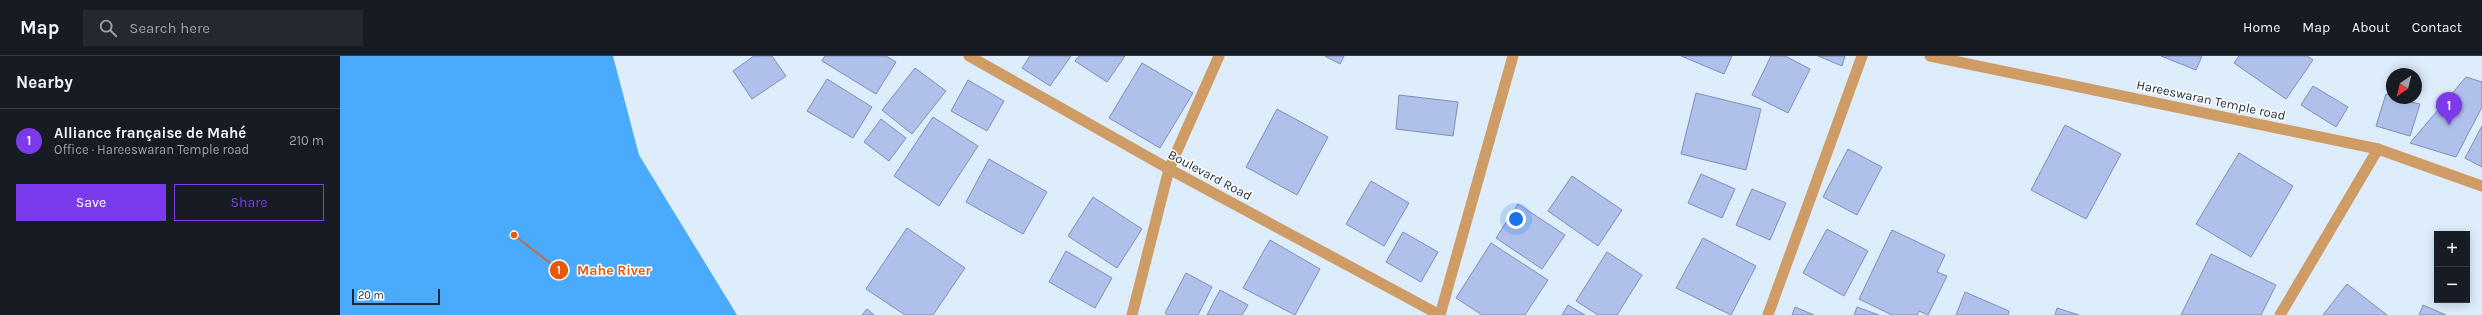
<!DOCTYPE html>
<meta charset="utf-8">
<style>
body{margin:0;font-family:Karla,sans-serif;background:#242831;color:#f1f3f6}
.controls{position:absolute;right:12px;bottom:12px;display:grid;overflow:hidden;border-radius:0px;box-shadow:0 2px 10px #0003}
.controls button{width:36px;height:36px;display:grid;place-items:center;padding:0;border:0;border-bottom:1px solid #363941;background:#171b24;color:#f1f3f6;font:20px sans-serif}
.compass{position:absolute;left:2046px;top:12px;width:36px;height:36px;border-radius:50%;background:#171b24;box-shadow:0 2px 10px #0003;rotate:215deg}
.scale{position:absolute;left:12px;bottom:10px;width:88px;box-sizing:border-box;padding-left:4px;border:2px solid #1c2a37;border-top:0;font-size:11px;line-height:14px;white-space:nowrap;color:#1c2a37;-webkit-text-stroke:3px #fff;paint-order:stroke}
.you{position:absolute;left:1176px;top:163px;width:14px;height:14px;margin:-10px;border:3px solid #fff;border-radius:50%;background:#1a73e8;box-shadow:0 0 0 6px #1a73e833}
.badge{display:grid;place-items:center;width:26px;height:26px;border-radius:50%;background:#7c3aed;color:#fff;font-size:13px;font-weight:700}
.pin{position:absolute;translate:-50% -33px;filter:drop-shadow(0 1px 2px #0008)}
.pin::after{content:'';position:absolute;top:21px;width:14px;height:12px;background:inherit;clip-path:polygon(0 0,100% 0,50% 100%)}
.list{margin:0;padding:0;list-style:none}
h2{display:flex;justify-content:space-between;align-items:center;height:52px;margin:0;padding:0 16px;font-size:17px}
h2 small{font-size:13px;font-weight:400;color:#9ea1a6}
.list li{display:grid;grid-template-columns:26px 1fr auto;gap:12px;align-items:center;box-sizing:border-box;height:64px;padding:0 16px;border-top:1px solid #363941}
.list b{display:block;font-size:15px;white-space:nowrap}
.list p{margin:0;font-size:13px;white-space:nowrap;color:#9ea1a6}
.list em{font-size:13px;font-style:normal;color:#9ea1a6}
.actions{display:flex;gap:8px;padding:12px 16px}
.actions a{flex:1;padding:9px 0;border:1px solid #7c3aed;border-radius:0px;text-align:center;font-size:14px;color:#7c3aed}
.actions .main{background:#7c3aed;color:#fff}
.icon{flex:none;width:22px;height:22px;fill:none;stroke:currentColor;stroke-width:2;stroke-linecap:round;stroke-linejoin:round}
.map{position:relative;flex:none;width:2142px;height:259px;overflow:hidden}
header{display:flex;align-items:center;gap:24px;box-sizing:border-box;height:56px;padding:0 20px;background:#171b24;border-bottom:1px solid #363941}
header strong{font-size:19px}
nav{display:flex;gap:22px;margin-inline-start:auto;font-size:14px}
.search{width:280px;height:36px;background:#242831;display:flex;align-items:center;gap:10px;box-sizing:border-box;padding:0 14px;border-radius:0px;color:#9ea1a6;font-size:15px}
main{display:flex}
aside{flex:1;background:#171b24}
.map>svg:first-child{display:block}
.water{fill:#4aaafb}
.building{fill:#afc1ea;stroke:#7f8fb6}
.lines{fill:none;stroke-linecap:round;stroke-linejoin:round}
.minor{stroke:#cf9c65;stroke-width:11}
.labels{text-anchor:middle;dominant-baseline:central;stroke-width:3;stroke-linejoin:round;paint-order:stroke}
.street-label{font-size:13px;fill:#1c2a37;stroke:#fff}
.leader{fill:none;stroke:#e8590c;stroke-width:1.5}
.callout-dot{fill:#e8590c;stroke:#fff;stroke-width:1.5}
.mark-label{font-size:12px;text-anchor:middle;font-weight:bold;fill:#fff}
.callout-label{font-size:14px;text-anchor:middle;font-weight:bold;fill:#e8590c;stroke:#fff;stroke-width:3;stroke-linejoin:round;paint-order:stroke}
</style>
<header>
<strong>Map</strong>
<div class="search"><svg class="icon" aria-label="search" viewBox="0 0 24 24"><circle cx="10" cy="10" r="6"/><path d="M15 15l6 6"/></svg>Search here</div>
<nav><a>Home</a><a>Map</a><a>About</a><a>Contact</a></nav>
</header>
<main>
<aside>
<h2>Nearby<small></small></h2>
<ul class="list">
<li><span class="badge">1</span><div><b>Alliance française de Mahé</b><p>Office · Hareeswaran Temple road</p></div><em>210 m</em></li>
</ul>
<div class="actions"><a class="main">Save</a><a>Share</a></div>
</aside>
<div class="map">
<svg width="2142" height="259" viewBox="0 0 2142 259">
<rect width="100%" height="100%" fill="#deedfb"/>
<path class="water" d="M 0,0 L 273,0 L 299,99 L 397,259 L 0,259 Z"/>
<g class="building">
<path d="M 414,0 L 432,0 L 446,20 L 412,43 L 393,15 Z"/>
<path d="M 485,0 L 546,0 L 556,6 L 536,38 L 482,5 Z"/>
<path d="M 690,0 L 731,0 L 710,30 L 682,12 Z"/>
<path d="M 739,0 L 785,0 L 767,26 L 735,5 Z"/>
<path d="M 985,0 L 1004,0 L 1000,8 Z"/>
<path d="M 1341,0 L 1392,0 L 1384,18 Z"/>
<path d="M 1431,0 L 1445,0 L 1470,13 L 1448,57 L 1412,39 Z"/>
<path d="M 1478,0 L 1505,0 L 1502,10 Z"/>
<path d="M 1821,0 L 1862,0 L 1856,14 Z"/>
<path d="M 1899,0 L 1967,0 L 1973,4 L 1946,43 L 1894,7 Z"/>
<path d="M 802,7 L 853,37 L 820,92 L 769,62 Z"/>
<path d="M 575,12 L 606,35 L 572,78 L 542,54 Z"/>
<path d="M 2126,21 L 2142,26 L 2142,51 L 2116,101 L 2070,87 Z"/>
<path d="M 487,23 L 532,51 L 513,82 L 467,55 Z"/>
<path d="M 628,24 L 664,45 L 647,75 L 611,55 Z"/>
<path d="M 1973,30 L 2008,51 L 1996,71 L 1961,49 Z"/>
<path d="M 1356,37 L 1421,53 L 1406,114 L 1341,98 Z"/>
<path d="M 2046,38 L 2052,40 L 2052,42 L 2080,48 L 2070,80 L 2036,70 Z"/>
<path d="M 1059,39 L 1118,46 L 1113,80 L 1056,73 Z"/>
<path d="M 937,53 L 988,81 L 957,139 L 906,111 Z"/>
<path d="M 593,61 L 638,90 L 599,150 L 554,120 Z"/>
<path d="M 541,63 L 566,82 L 549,105 L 524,86 Z"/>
<path d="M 1725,69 L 1781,98 L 1746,163 L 1691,134 Z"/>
<path d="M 2142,70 L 2142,111 L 2125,102 Z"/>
<path d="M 1508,93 L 1542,111 L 1517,159 L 1483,141 Z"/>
<path d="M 1899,97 L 1953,130 L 1911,201 L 1856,168 Z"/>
<path d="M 649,103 L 707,136 L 683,178 L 626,146 Z"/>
<path d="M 1361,118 L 1395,133 L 1382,162 L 1348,147 Z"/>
<path d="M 1232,120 L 1282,154 L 1258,190 L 1208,155 Z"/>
<path d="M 1031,125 L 1069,147 L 1044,190 L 1006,168 Z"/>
<path d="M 1412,133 L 1446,147 L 1430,184 L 1396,169 Z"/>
<path d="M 753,141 L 802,173 L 777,212 L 728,180 Z"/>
<path d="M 1178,148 L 1225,179 L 1202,213 L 1156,182 Z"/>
<path d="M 567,172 L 625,212 L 593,259 L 565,259 L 526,233 Z"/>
<path d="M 1487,173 L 1528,195 L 1504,240 L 1463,217 Z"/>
<path d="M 1552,174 L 1605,199 L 1597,216 L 1607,220 L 1588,259 L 1579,255 L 1577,259 L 1552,259 L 1519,243 Z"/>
<path d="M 1063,176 L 1098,196 L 1081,226 L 1046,206 Z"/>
<path d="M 1363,182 L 1416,210 L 1391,259 L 1336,232 Z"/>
<path d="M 930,184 L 980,213 L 955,259 L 903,232 Z"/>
<path d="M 1151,187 L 1208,224 L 1185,259 L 1142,259 L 1116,242 Z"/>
<path d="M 726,195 L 772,222 L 755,252 L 709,226 Z"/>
<path d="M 1267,196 L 1302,219 L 1277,259 L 1258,259 L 1236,245 Z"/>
<path d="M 1871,198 L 1936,229 L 1921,259 L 1841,259 Z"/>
<path d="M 846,217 L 872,231 L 858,259 L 829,259 L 825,257 Z"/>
<path d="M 2007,228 L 2047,259 L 1983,259 Z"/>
<path d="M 880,234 L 908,249 L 902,259 L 867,259 Z"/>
<path d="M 1625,236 L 1669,255 L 1668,259 L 1616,259 Z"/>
<path d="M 1228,249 L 1245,259 L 1222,259 Z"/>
<path d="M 2083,249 L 2106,259 L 2079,259 Z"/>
<path d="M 1455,251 L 1474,259 L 1452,259 Z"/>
<path d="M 1517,251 L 1539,259 L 1514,259 Z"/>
<path d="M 1717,252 L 1739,259 L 1715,259 Z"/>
<path d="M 527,253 L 534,259 L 522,259 Z"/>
</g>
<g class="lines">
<g class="minor">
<path d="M 629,0 L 829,113 L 1100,259"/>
<path d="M 1590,0 L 2038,93 L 2142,130"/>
<path d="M 792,259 L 829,113 L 879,0"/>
<path d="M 1100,259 L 1173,0"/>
<path d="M 1428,259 L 1522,0"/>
<path d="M 1940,259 L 2038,93"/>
</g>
</g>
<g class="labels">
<g class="street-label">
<text transform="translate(1871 44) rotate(12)">Hareeswaran Temple road</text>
<text transform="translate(870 119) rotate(28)">Boulevard Road</text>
</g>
</g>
<path class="leader" d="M174 179L219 214"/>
<g class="callout-dot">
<circle cx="174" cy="179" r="4"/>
<circle cx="219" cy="214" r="10"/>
</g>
<g class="mark-label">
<text x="219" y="218">1</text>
</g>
<g class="callout-label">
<text x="274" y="219">Mahe River</text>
</g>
</svg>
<div class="controls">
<button>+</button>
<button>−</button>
</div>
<svg class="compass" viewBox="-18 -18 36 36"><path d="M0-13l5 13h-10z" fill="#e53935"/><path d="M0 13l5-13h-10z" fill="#9ea1a6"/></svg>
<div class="scale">20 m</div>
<div class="you"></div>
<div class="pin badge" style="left:2109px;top:69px">1</div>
</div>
</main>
